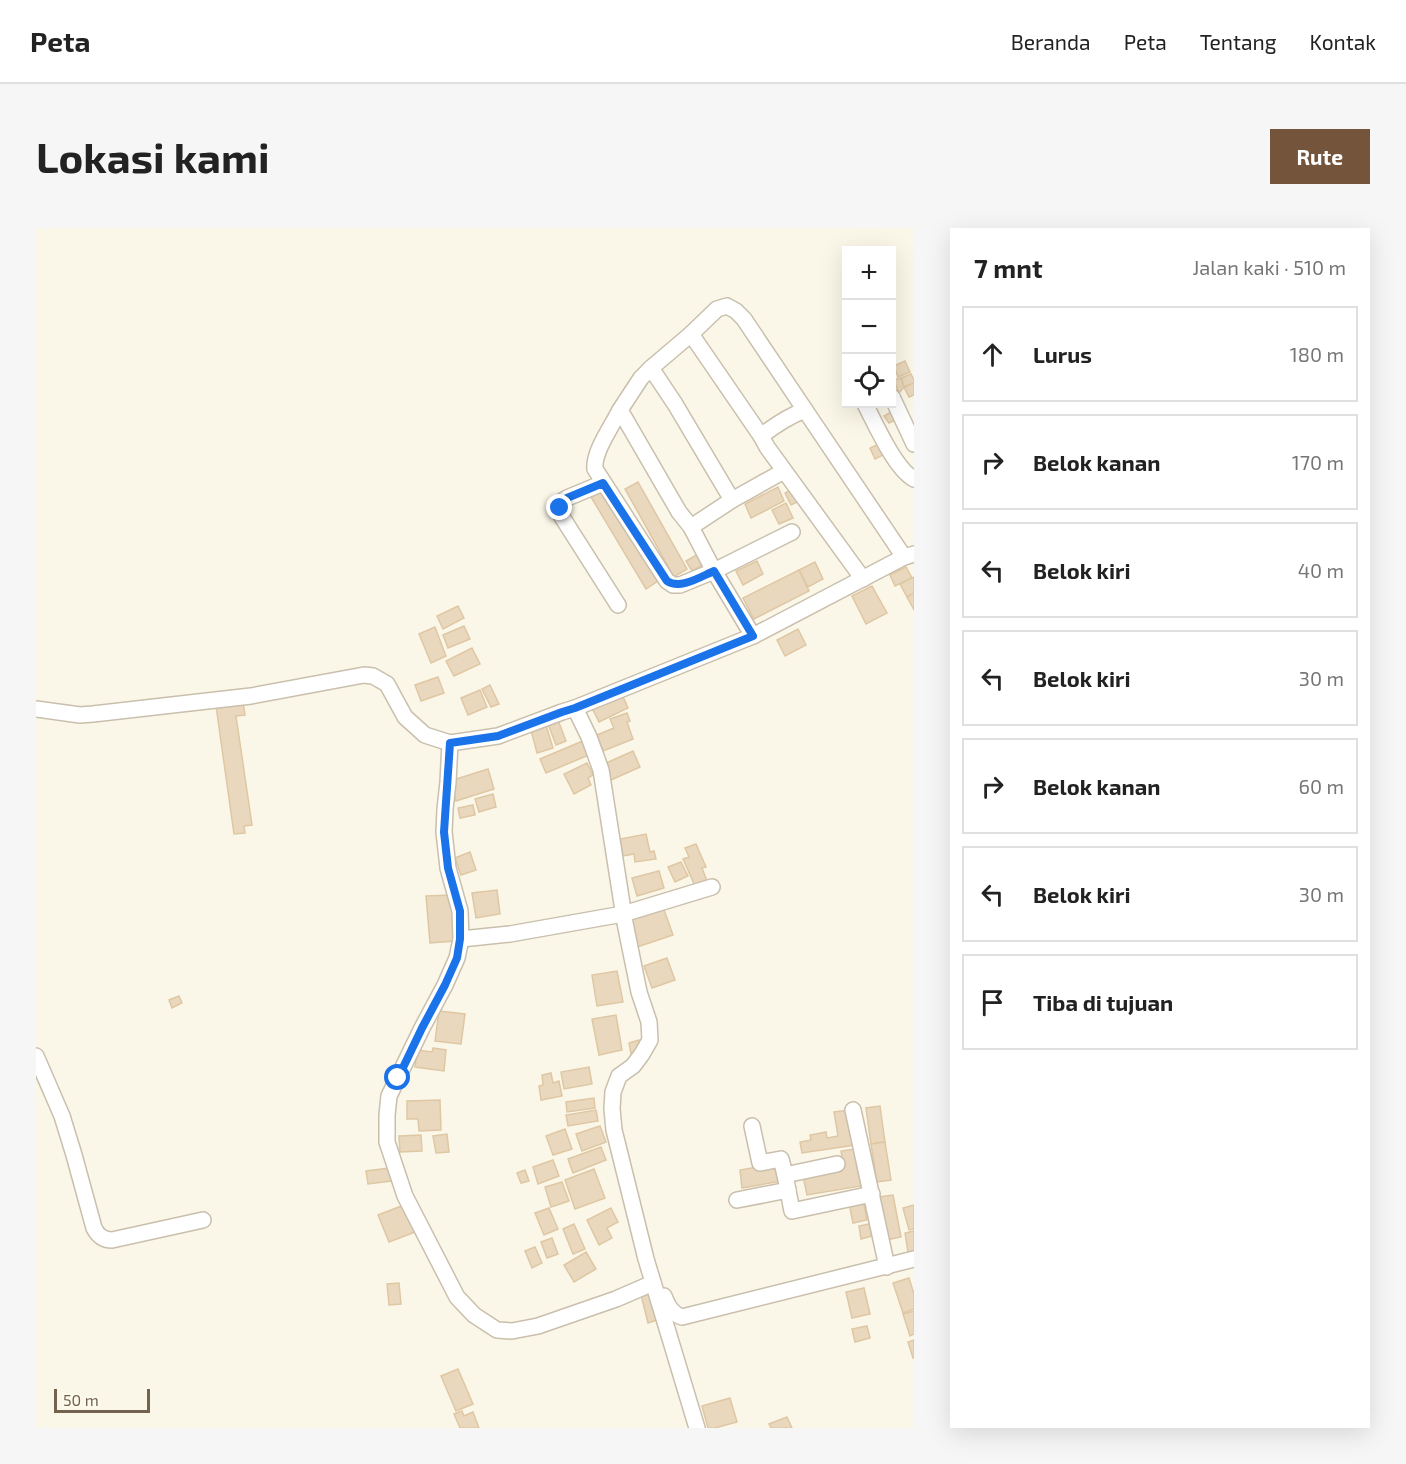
<!DOCTYPE html>
<html lang="id">
<meta charset="utf-8">
<style>
body{margin:0;font-family:"Exo 2",sans-serif;background:#f6f6f6;color:#222}
.controls{position:absolute;right:18px;top:18px;display:grid;overflow:hidden;border-radius:0px;box-shadow:0 6px 24px #0002}
.controls button{width:54px;height:54px;display:grid;place-items:center;padding:0;border:0;border-bottom:2px solid #e0e0e0;background:#fff;color:#222;font:30px sans-serif}
.scale{position:absolute;left:18px;bottom:15px;width:96px;box-sizing:border-box;padding-left:6px;border:3px solid #73634e;border-top:0;font-size:16px;line-height:21px;white-space:nowrap;color:#73634e;-webkit-text-stroke:4px #fdfbee;paint-order:stroke}
.stop{position:absolute;width:18px;height:18px;margin:-14px;border:4px solid #1a73e8;border-radius:50%;background:#fff}
.stop.end{background:#1a73e8;border-color:#fff;box-shadow:0 2px 6px #0008}
.list{margin:0;padding:0;list-style:none}
h2{display:flex;justify-content:space-between;align-items:center;height:78px;margin:0;padding:0 24px;font-size:26px}
h2 small{font-size:20px;font-weight:400;color:#767676}
.list li{display:grid;grid-template-columns:39px 1fr auto;gap:18px;align-items:center;box-sizing:border-box;height:96px;margin:0 12px 12px;padding:0 12px;border:2px solid #e0e0e0;border-radius:0px}
.list b{display:block;font-size:22px;white-space:nowrap}
.list em{font-size:20px;font-style:normal;color:#767676}
.icon{flex:none;width:33px;height:33px;fill:none;stroke:currentColor;stroke-width:2;stroke-linecap:round;stroke-linejoin:round}
.map{position:relative;flex:none;width:878px;height:1200px;overflow:hidden;border-radius:0px}
header{display:flex;align-items:center;gap:36px;box-sizing:border-box;height:84px;padding:0 30px;background:#fff;border-bottom:2px solid #e0e0e0}
header strong{font-size:28px}
nav{display:flex;gap:33px;margin-inline-start:auto;font-size:21px}
.intro{display:flex;align-items:center;justify-content:space-between;box-sizing:border-box;height:144px;padding:0 36px}
h1{margin:0;font-size:42px}
.button{padding:15px 27px;border-radius:0px;background:#74543b;color:#fff;font-size:21px;font-weight:700}
main{display:flex;gap:36px;padding:0 36px}
aside{flex:1;background:#fff;border-radius:0px;box-shadow:0 6px 24px #0002}
.map>svg:first-child{display:block}
.building{fill:#e9d8bd;stroke:#dfc7a4;stroke-width:1.5}
.lines{fill:none;stroke-linecap:round;stroke-linejoin:round}
.street-casing{stroke:#c9bfac;stroke-width:18}
.street{stroke:#fff;stroke-width:15}
.route{stroke:#1a73e8;stroke-width:8}
</style>
<header>
<strong>Peta</strong>
<nav><a>Beranda</a><a>Peta</a><a>Tentang</a><a>Kontak</a></nav>
</header>
<div class="intro"><h1>Lokasi kami</h1><a class="button">Rute</a></div>
<main>
<div class="map">
<svg width="878" height="1200" viewBox="0 0 878 1200">
<rect width="100%" height="100%" fill="#fbf7e8"/>
<g class="building">
<path d="M 869,133 L 874,144 L 862,149 L 858,138 Z"/>
<path d="M 875,146 L 878,152 L 878,155 L 868,159 L 865,150 Z"/>
<path d="M 865,150 L 868,159 L 863,165 L 858,152 Z"/>
<path d="M 878,155 L 878,167 L 873,169 L 868,159 Z"/>
<path d="M 857,183 L 865,189 L 853,195 L 848,188 Z"/>
<path d="M 845,215 L 849,226 L 839,231 L 834,220 Z"/>
<path d="M 602,254 L 651,341 L 638,349 L 589,261 Z"/>
<path d="M 742,259 L 748,273 L 715,290 L 709,276 Z"/>
<path d="M 759,260 L 765,272 L 755,277 L 749,265 Z"/>
<path d="M 567,262 L 622,353 L 610,361 L 555,269 Z"/>
<path d="M 750,275 L 757,290 L 743,296 L 736,282 Z"/>
<path d="M 662,326 L 668,336 L 656,343 L 650,333 Z"/>
<path d="M 721,333 L 727,346 L 707,357 L 700,343 Z"/>
<path d="M 779,334 L 787,351 L 772,359 L 763,342 Z"/>
<path d="M 870,339 L 876,350 L 859,358 L 854,347 Z"/>
<path d="M 763,342 L 773,363 L 718,391 L 707,370 Z"/>
<path d="M 878,349 L 878,365 L 871,369 L 864,356 Z"/>
<path d="M 836,358 L 851,385 L 830,396 L 816,368 Z"/>
<path d="M 878,365 L 878,382 L 871,369 Z"/>
<path d="M 422,378 L 428,390 L 407,401 L 401,388 Z"/>
<path d="M 428,398 L 434,411 L 412,420 L 407,407 Z"/>
<path d="M 399,399 L 410,428 L 395,435 L 383,406 Z"/>
<path d="M 762,401 L 770,417 L 749,428 L 741,412 Z"/>
<path d="M 436,420 L 444,436 L 418,448 L 410,433 Z"/>
<path d="M 402,449 L 408,465 L 385,473 L 379,457 Z"/>
<path d="M 454,457 L 463,476 L 455,479 L 446,461 Z"/>
<path d="M 444,462 L 451,479 L 432,487 L 425,470 Z"/>
<path d="M 585,464 L 592,480 L 563,494 L 555,478 Z"/>
<path d="M 207,474 L 209,487 L 200,488 L 216,597 L 208,598 L 209,605 L 198,606 L 180,478 Z"/>
<path d="M 591,485 L 594,493 L 591,494 L 597,511 L 567,523 L 561,507 L 578,500 L 574,491 Z"/>
<path d="M 522,492 L 530,513 L 520,517 L 512,496 Z"/>
<path d="M 510,497 L 517,520 L 501,525 L 495,502 Z"/>
<path d="M 549,512 L 555,526 L 510,545 L 504,531 Z"/>
<path d="M 597,523 L 604,539 L 575,552 L 568,536 Z"/>
<path d="M 551,535 L 557,547 L 552,550 L 555,557 L 538,566 L 528,546 Z"/>
<path d="M 452,541 L 458,561 L 420,573 L 414,553 Z"/>
<path d="M 457,566 L 460,579 L 443,584 L 439,571 Z"/>
<path d="M 437,577 L 439,587 L 424,590 L 422,580 Z"/>
<path d="M 610,606 L 614,624 L 618,623 L 620,631 L 599,634 L 598,626 L 587,628 L 584,611 Z"/>
<path d="M 660,616 L 670,639 L 666,640 L 671,653 L 659,658 L 647,631 L 653,629 L 649,620 Z"/>
<path d="M 434,624 L 440,642 L 425,647 L 419,630 Z"/>
<path d="M 645,634 L 652,648 L 639,654 L 632,639 Z"/>
<path d="M 623,643 L 628,660 L 601,668 L 596,650 Z"/>
<path d="M 461,662 L 464,686 L 440,690 L 436,665 Z"/>
<path d="M 416,667 L 420,713 L 394,715 L 390,668 Z"/>
<path d="M 627,679 L 637,707 L 601,719 L 592,692 Z"/>
<path d="M 631,730 L 639,752 L 616,760 L 608,738 Z"/>
<path d="M 581,743 L 587,774 L 561,778 L 556,747 Z"/>
<path d="M 143,768 L 146,775 L 136,780 L 133,772 Z"/>
<path d="M 403,783 L 429,786 L 425,816 L 399,813 Z"/>
<path d="M 580,787 L 586,822 L 563,827 L 556,791 Z"/>
<path d="M 603,812 L 605,823 L 595,826 L 593,815 Z"/>
<path d="M 397,820 L 410,822 L 408,843 L 379,839 L 381,822 L 396,824 Z"/>
<path d="M 553,839 L 556,856 L 528,861 L 525,844 Z"/>
<path d="M 515,845 L 517,855 L 523,853 L 526,868 L 505,872 L 503,858 L 507,857 L 506,847 Z"/>
<path d="M 558,870 L 559,880 L 531,884 L 530,874 Z"/>
<path d="M 404,872 L 405,902 L 383,903 L 382,891 L 371,891 L 371,873 Z"/>
<path d="M 844,878 L 849,914 L 835,916 L 830,880 Z"/>
<path d="M 560,882 L 562,893 L 532,898 L 530,887 Z"/>
<path d="M 814,882 L 819,917 L 766,925 L 764,914 L 775,912 L 774,907 L 790,904 L 791,910 L 802,908 L 798,884 Z"/>
<path d="M 564,898 L 570,914 L 546,923 L 540,906 Z"/>
<path d="M 529,901 L 536,921 L 517,927 L 510,908 Z"/>
<path d="M 411,906 L 413,924 L 400,925 L 397,908 Z"/>
<path d="M 385,907 L 386,923 L 364,924 L 363,908 Z"/>
<path d="M 849,914 L 855,952 L 841,954 L 835,916 Z"/>
<path d="M 565,919 L 570,932 L 537,945 L 532,931 Z"/>
<path d="M 818,921 L 825,958 L 771,967 L 767,948 L 808,940 L 805,923 Z"/>
<path d="M 517,932 L 523,948 L 502,956 L 497,939 Z"/>
<path d="M 743,935 L 746,953 L 706,960 L 704,942 Z"/>
<path d="M 353,940 L 355,953 L 332,956 L 330,943 Z"/>
<path d="M 558,941 L 569,970 L 539,981 L 529,952 Z"/>
<path d="M 489,942 L 493,953 L 485,955 L 481,945 Z"/>
<path d="M 526,954 L 533,973 L 515,979 L 509,959 Z"/>
<path d="M 857,967 L 865,1009 L 850,1012 L 843,969 Z"/>
<path d="M 827,972 L 831,992 L 817,995 L 813,975 Z"/>
<path d="M 368,977 L 379,1004 L 353,1014 L 342,987 Z"/>
<path d="M 878,977 L 878,1001 L 873,1002 L 867,980 Z"/>
<path d="M 513,980 L 522,1001 L 508,1007 L 499,985 Z"/>
<path d="M 575,980 L 582,994 L 571,1000 L 576,1010 L 563,1017 L 551,992 Z"/>
<path d="M 538,996 L 549,1021 L 537,1026 L 527,1001 Z"/>
<path d="M 833,996 L 836,1008 L 825,1011 L 823,998 Z"/>
<path d="M 878,1003 L 878,1023 L 872,1024 L 869,1005 Z"/>
<path d="M 516,1010 L 522,1026 L 511,1030 L 505,1014 Z"/>
<path d="M 499,1019 L 506,1035 L 496,1040 L 489,1023 Z"/>
<path d="M 550,1024 L 560,1041 L 538,1054 L 528,1037 Z"/>
<path d="M 873,1050 L 878,1066 L 878,1081 L 867,1085 L 857,1055 Z"/>
<path d="M 363,1055 L 365,1076 L 353,1077 L 351,1056 Z"/>
<path d="M 828,1060 L 834,1086 L 816,1090 L 810,1064 Z"/>
<path d="M 617,1064 L 624,1091 L 612,1095 L 605,1067 Z"/>
<path d="M 878,1083 L 878,1106 L 874,1108 L 867,1086 Z"/>
<path d="M 831,1098 L 834,1110 L 819,1114 L 816,1101 Z"/>
<path d="M 878,1112 L 878,1129 L 877,1130 L 872,1114 Z"/>
<path d="M 422,1141 L 437,1176 L 420,1183 L 405,1148 Z"/>
<path d="M 694,1170 L 701,1194 L 679,1200 L 672,1200 L 666,1178 Z"/>
<path d="M 426,1183 L 428,1188 L 437,1184 L 443,1200 L 424,1200 L 418,1186 Z"/>
<path d="M 751,1189 L 756,1200 L 735,1200 L 733,1196 Z"/>
</g>
<g class="lines">
<defs>
<g id="street">
<path d="M 655,106 L 725,208"/>
<path d="M 615,140 L 655,106 L 681,81 L 691,78 L 700,83 L 708,91 L 769,182"/>
<path d="M 856,169 L 878,216"/>
<path d="M 829,176 C 839,195 859,241 878,251"/>
<path d="M 584,182 C 576,198 557,224 559,241 L 631,353 L 637,357 L 644,357 L 678,343 L 756,304"/>
<path d="M 567,255 L 531,270 L 525,274 L 524,280 L 526,289 L 582,377"/>
<path d="M 655,299 L 696,272"/>
<path d="M 827,351 L 731,219 L 725,208 C 738,198 753,188 769,182 L 868,329"/>
<path d="M 717,408 L 678,343 L 655,299 L 643,284 L 584,182 L 605,150 L 615,140 L 639,176 L 696,272 L 748,243"/>
<path d="M 539,480 L 553,509 L 565,542 L 589,695 L 603,764 L 613,794 L 614,812 L 606,826 L 597,838 L 583,848 L 577,864 L 576,881 L 578,902 L 610,1031 L 661,1200"/>
<path d="M 0,481 L 44,487 L 57,486 L 215,468 L 328,447 L 337,448 L 351,456 L 369,489 L 389,507 L 414,515 L 462,508 L 526,484 L 539,480 L 717,408 L 868,329 L 878,326"/>
<path d="M 414,515 L 412,554 L 409,581 L 408,604 L 412,640 L 424,683 L 425,711 L 421,730 L 409,757 L 386,800 L 353,868 L 351,887 L 351,914 L 369,968 L 421,1069 L 438,1087 L 461,1102 L 476,1103 L 502,1098 L 580,1071 L 617,1055"/>
<path d="M 425,711 L 474,706 L 587,686 L 676,659"/>
<path d="M 0,828 L 26,888 L 38,927 L 58,1000 C 62,1008 67,1012 76,1012 L 167,992"/>
<path d="M 817,882 L 851,1039"/>
<path d="M 716,898 L 724,935 L 745,931 L 749,947"/>
<path d="M 801,936 L 749,947 L 756,983 L 836,966"/>
<path d="M 701,972 L 752,962"/>
<path d="M 628,1068 C 632,1078 636,1086 646,1089 L 878,1031"/>
</g>
</defs>
<use href="#street" class="street-casing"/>
<use href="#street" class="street"/>
</g>
<g class="lines">
<path class="route" d="M 362,850 L 386,800 L 409,757 L 421,730 L 424,711 L 424,683 L 412,640 L 408,604 L 414,515 L 462,508 L 526,484 L 539,480 L 717,408 L 678,343 C 664,349 644,362 631,353 L 567,255 L 531,270 L 525,274 L 524,280"/>
</g>
</svg>
<div class="controls">
<button>+</button>
<button>−</button>
<button><svg class="icon" aria-label="locate" viewBox="0 0 24 24"><circle cx="12" cy="12" r="6"/><path d="M12 2v4M12 18v4M2 12h4M18 12h4"/></svg></button>
</div>
<div class="scale">50 m</div>
<div class="stop" style="left:362px;top:850px"></div>
<div class="stop end" style="left:524px;top:280px"></div>
</div>
<aside>
<h2>7 mnt<small>Jalan kaki · 510 m</small></h2>
<ul class="list">
<li><svg class="icon" aria-label="ahead" viewBox="0 0 24 24"><path d="M12 20V5M6 11l6-6 6 6"/></svg><div><b>Lurus</b></div><em>180 m</em></li>
<li><svg class="icon" aria-label="right" viewBox="0 0 24 24"><path d="M7 20v-9h11M14 6l5 5-5 5"/></svg><div><b>Belok kanan</b></div><em>170 m</em></li>
<li><svg class="icon" aria-label="left" viewBox="0 0 24 24"><path d="M17 20v-9H6M10 6l-5 5 5 5"/></svg><div><b>Belok kiri</b></div><em>40 m</em></li>
<li><svg class="icon" aria-label="left" viewBox="0 0 24 24"><path d="M17 20v-9H6M10 6l-5 5 5 5"/></svg><div><b>Belok kiri</b></div><em>30 m</em></li>
<li><svg class="icon" aria-label="right" viewBox="0 0 24 24"><path d="M7 20v-9h11M14 6l5 5-5 5"/></svg><div><b>Belok kanan</b></div><em>60 m</em></li>
<li><svg class="icon" aria-label="left" viewBox="0 0 24 24"><path d="M17 20v-9H6M10 6l-5 5 5 5"/></svg><div><b>Belok kiri</b></div><em>30 m</em></li>
<li><svg class="icon" aria-label="arrive" viewBox="0 0 24 24"><path d="M6 21V4h12l-3 4 3 4H6"/></svg><div><b>Tiba di tujuan</b></div></li>
</ul>
</aside>
</main>
